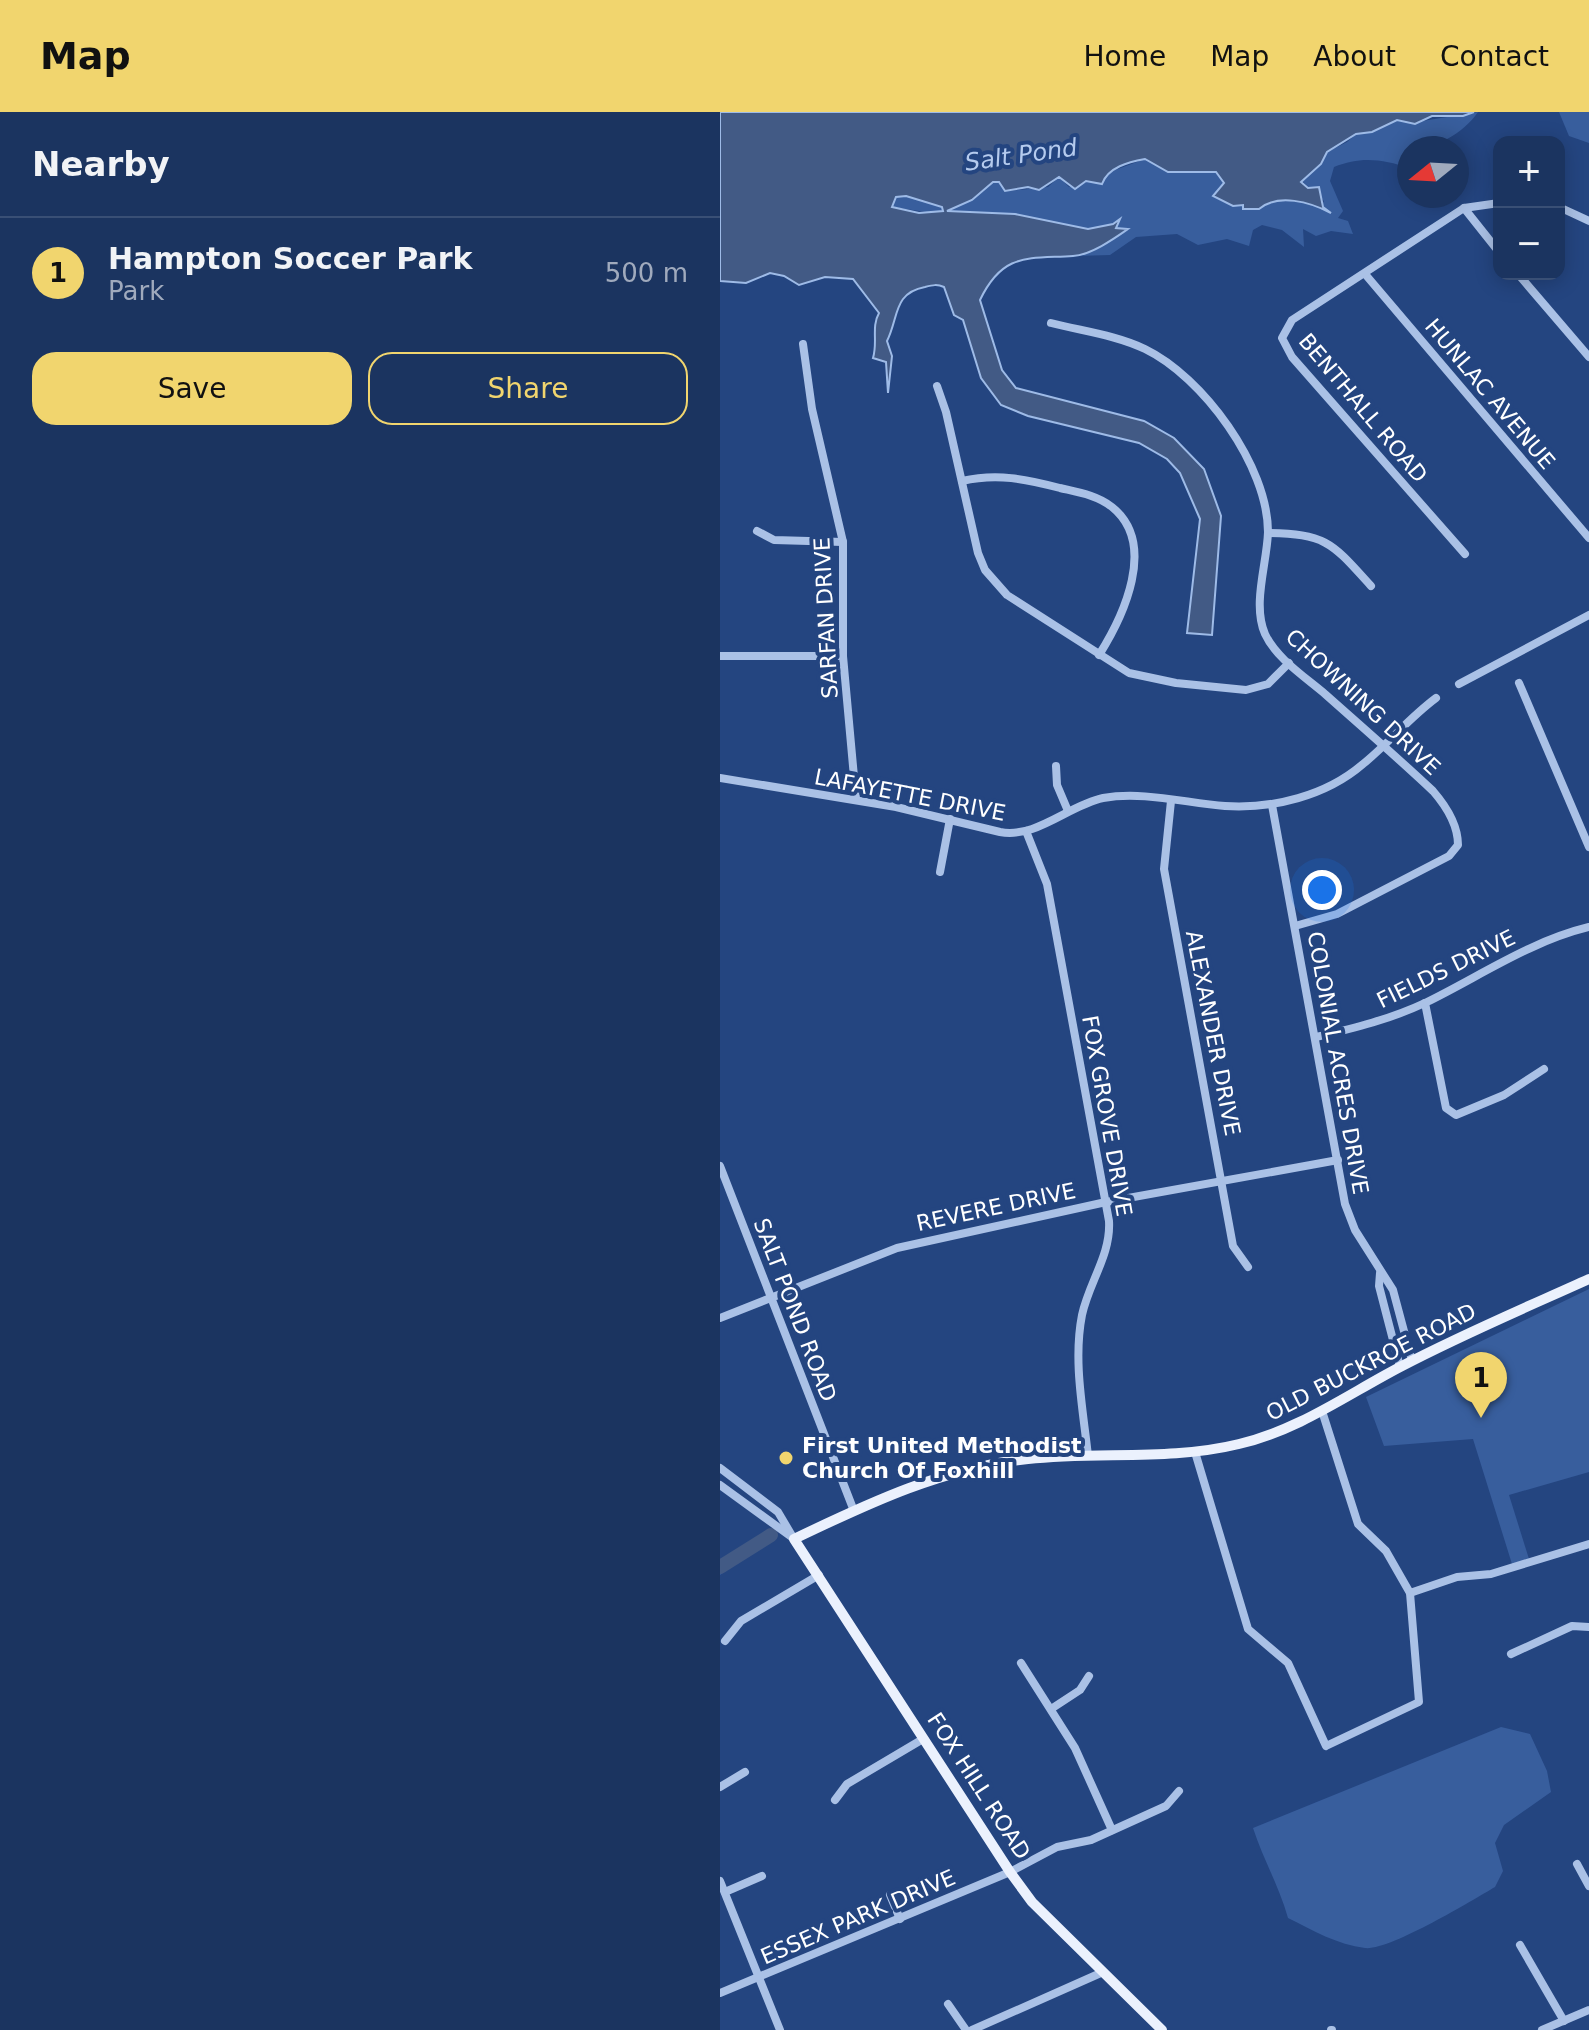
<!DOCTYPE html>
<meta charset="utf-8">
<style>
body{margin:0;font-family:"DejaVu Sans",sans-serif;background:#243c66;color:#f1f3f6}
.controls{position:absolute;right:24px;top:24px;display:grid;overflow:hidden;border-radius:16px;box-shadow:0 4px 20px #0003}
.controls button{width:72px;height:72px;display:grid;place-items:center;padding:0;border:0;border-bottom:2px solid #394f75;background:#1b3460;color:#f1f3f6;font:40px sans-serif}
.compass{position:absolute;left:677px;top:24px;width:72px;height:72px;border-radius:50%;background:#1b3460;box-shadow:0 4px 20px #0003;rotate:252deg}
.you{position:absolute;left:602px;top:778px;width:28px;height:28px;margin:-20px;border:6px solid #fff;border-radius:50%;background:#1a73e8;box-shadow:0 0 0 12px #1a73e833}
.badge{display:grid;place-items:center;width:52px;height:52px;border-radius:50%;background:#f1d56e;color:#111;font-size:26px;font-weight:700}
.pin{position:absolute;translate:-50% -66px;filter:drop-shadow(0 2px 4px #0008)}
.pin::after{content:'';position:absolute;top:42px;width:28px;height:24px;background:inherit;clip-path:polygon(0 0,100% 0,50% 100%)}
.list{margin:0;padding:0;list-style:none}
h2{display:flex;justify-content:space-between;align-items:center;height:104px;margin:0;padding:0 32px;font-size:34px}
h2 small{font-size:26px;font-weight:400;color:#a0aabd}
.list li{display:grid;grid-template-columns:52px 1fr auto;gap:24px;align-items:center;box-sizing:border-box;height:112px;padding:0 32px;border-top:2px solid #394f75}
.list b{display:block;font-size:30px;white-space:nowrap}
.list p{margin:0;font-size:26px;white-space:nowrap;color:#a0aabd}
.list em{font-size:26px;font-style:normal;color:#a0aabd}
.actions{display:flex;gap:16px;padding:24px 32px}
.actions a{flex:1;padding:18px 0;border:2px solid #f1d56e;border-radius:24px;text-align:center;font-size:28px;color:#f1d56e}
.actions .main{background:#f1d56e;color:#111}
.map{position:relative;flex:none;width:869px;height:1918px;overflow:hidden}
header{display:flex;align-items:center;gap:48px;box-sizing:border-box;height:112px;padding:0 40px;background:#f1d56e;color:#111}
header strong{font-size:38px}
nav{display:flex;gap:44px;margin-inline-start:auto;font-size:28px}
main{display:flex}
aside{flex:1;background:#1b3460}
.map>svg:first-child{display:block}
.green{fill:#385e9d}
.water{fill:#425a85;stroke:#9ebbe7;stroke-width:2;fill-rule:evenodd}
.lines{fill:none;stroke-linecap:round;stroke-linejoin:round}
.river{stroke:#425a85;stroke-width:14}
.minor{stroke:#aac1e6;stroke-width:8}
.major{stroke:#ebf1fd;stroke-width:10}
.poi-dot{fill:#f1d56e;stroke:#244580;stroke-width:3}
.labels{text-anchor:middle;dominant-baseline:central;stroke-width:8;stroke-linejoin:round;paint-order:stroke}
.street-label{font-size:22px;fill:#fff;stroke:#244580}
.poi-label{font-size:22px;font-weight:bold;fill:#fff;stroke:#244580;text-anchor:start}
.water-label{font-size:24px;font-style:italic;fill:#b5cbee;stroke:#244580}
</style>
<header>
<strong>Map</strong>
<nav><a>Home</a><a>Map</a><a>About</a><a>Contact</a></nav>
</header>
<main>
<aside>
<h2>Nearby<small></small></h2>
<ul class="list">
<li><span class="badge">1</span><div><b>Hampton Soccer Park</b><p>Park</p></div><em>500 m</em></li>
</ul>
<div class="actions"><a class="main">Save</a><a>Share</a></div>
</aside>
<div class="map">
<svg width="869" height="1918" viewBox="0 0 869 1918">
<rect width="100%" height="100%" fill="#244580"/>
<g class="green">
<path d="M 758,0 C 742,23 716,36 689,36 L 689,56 C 663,47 640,44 614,55 L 610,69 L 623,99 L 618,106 L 628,109 L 633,122 L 611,119 L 596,124 L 583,117 L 584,135 L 562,118 L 542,113 L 533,118 L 529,134 L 507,127 L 478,133 L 457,122 L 416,125 L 390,143 L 355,144 L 407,119 L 406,116 L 395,116 L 398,113 L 369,117 L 295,102 L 227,99 L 252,88 L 273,70 L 279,70 L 288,79 L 328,75 L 339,65 L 349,75 L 425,47 L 448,60 L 496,60 L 504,71 L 498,85 L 532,98 L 563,87 C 575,92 591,87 601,95 L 604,89 L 581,68 L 601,52 L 607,40 L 627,30 L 636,22 L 652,20 L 677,8 L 690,11 Z"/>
<path d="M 839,0 L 869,0 L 869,31 L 849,24 Z"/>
<path d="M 185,84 L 222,95 L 224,99 L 220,102 L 172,95 L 176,85 Z"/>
<path d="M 869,1177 L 869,1360 L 789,1383 L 809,1447 L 792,1452 L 753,1327 L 664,1334 L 646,1285 Z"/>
<path d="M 45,1422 L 52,1427 L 0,1463 L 0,1448 Z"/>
<path d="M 781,1615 L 810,1622 L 827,1659 L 831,1680 L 784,1713 L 775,1731 L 783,1759 L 775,1775 C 751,1789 669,1839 645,1836 C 618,1833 592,1818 568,1806 C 559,1774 543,1747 533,1716 Z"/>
</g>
<path class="water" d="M 0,0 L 754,0 L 743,4 L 712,4 L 695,12 L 677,8 L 652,20 L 636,22 L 607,40 L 601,52 L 581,70 L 588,76 L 599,75 L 603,95 L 611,101 C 590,90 558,81 539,97 L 523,97 L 523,93 L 513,94 L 493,84 L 504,71 L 496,60 L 448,60 L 425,47 C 409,50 388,55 382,72 L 366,69 L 355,77 L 339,65 L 319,78 L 308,75 L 285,79 L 279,70 L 273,70 L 252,88 L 227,99 L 295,102 L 368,117 L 393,112 L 400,107 L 396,116 L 408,117 C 395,126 371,143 353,144 C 308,147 283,140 260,188 L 282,258 L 296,276 L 424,309 L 454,326 L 484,357 L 501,404 L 492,523 L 467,521 L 480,407 L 460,361 L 447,347 L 419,331 L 308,304 L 281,293 L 261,266 L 243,208 L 234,203 L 224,175 C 217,172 213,173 205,175 C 173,181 179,205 167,229 L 172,244 L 168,281 L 166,250 L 153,246 C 158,230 151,215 159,201 L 133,167 L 105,165 L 79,173 L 64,164 L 50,161 L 26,171 L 0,169 ZM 186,84 L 222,95 L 223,99 L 199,101 L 172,95 L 176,85 Z"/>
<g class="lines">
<path class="river" d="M 0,1455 L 51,1423"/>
<g class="minor">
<path d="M 839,95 L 869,109"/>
<path d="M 744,96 L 779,140"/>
<path d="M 645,162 L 869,426"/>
<path d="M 798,162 L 869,245"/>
<path d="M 331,211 C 362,219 396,223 425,237 C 483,265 548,354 548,420 C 547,452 532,492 545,522 C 556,546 585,565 605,582 C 641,614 678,646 713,679 C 726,694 738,713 738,733 L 729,744 L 617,802 L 575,814"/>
<path d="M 83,232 L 92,297 L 123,430 L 123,544 L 136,687"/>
<path d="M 217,274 L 226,300 L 258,441 L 265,458 L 287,483 L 409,561 L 456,571 L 526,578 L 548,572 L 569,551"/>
<path d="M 242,369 C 277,361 306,367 340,376 C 357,380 377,383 392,395 C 438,432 403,505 379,543"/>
<path d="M 37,419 L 54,428 L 123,430"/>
<path d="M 548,421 C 607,422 612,431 651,474"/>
<path d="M 745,442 L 572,245 L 562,226 L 572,208 L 744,96 L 779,91"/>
<path d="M 0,544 L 123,544"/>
<path d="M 799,571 L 869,735"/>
<path d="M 739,572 L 869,503"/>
<path d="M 336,654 L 337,673 L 348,699"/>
<path d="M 0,666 L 176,695 L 280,720 C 316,727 349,693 383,686 C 423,679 466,691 505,694 C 553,697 606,684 643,652 C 669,631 689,606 716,586"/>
<path d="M 451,689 L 444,757 L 513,1134 L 528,1155"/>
<path d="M 552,693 L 625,1092 L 635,1118 L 673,1178 L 692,1249"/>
<path d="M 306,719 L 327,772 L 389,1109 C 391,1143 369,1170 362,1203 C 353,1249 363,1297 368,1344"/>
<path d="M 220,760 L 230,707"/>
<path d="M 705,891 L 726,996 L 736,1003 L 784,983 L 824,957"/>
<path d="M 596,925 C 635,916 671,907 707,890 C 760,864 811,829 869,815"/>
<path d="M 0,1054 L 134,1399"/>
<path d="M 660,1161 L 659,1174 L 680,1255"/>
<path d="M 0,1206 L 177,1136 L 386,1090 L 618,1048"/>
<path d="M 475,1340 L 528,1517 L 568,1551 L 606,1634 L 699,1590 L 690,1481 L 666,1439 L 638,1412 L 602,1299"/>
<path d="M 0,1356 L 58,1400 L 74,1427"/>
<path d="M 0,1373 L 73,1426"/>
<path d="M 690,1481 L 737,1465 L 771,1462 L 869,1432"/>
<path d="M 5,1529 L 21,1509 L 99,1463"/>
<path d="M 791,1542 L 852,1514 L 869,1515"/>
<path d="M 301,1551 L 355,1636 L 392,1718"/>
<path d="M 331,1597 L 360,1578 L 369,1564"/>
<path d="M 0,1675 L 25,1660"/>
<path d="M 115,1688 L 127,1672 L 203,1627"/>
<path d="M 857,1752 L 869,1774"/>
<path d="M 0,1769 L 60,1918"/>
<path d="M 5,1780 L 42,1764"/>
<path d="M 170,1783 L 180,1807"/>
<path d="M 800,1833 L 844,1909"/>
<path d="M 0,1881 L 290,1760 L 337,1735 L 371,1728 L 446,1694 L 459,1679"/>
<path d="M 228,1892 L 246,1918"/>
<path d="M 252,1918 L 383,1860"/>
<path d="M 611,1918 L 612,1918"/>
<path d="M 822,1918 L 869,1898"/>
</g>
<path class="major" d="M 442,1918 L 312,1790 L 290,1760 L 74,1427 C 149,1391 225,1355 308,1347 C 378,1339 450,1349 519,1332 C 579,1318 628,1282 682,1254 C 743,1222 807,1195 869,1167"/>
</g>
<circle class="poi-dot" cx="66" cy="1346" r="8"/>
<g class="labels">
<g class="street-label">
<text transform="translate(770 282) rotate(50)">HUNLAC AVENUE</text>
<text transform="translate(643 296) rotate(50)">BENTHALL ROAD</text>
<text transform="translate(106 506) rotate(-93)">SARFAN DRIVE</text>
<text transform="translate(643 590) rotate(43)">CHOWNING DRIVE</text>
<text transform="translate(190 683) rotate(11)">LAFAYETTE DRIVE</text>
<text transform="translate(726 857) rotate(-26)">FIELDS DRIVE</text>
<text transform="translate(493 921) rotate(79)">ALEXANDER DRIVE</text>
<text transform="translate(618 951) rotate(80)">COLONIAL ACRES DRIVE</text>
<text transform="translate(387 1004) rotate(80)">FOX GROVE DRIVE</text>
<text transform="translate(276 1095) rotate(-12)">REVERE DRIVE</text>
<text transform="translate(75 1198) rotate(69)">SALT POND ROAD</text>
<text transform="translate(651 1250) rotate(-27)">OLD BUCKROE ROAD</text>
<text transform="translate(259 1674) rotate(57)">FOX HILL ROAD</text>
<text transform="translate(138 1805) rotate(-23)">ESSEX PARK DRIVE</text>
</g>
<g class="poi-label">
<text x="82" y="1333">First United Methodist<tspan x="82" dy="25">Church Of Foxhill</tspan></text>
</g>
<g class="water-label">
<text transform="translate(301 43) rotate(-8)">Salt Pond</text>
</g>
</g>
</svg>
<div class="controls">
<button>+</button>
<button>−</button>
</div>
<svg class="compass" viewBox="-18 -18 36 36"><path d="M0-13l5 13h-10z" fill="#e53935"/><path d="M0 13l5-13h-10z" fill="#a0aabd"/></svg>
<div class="you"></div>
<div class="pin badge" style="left:761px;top:1306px">1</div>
</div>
</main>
